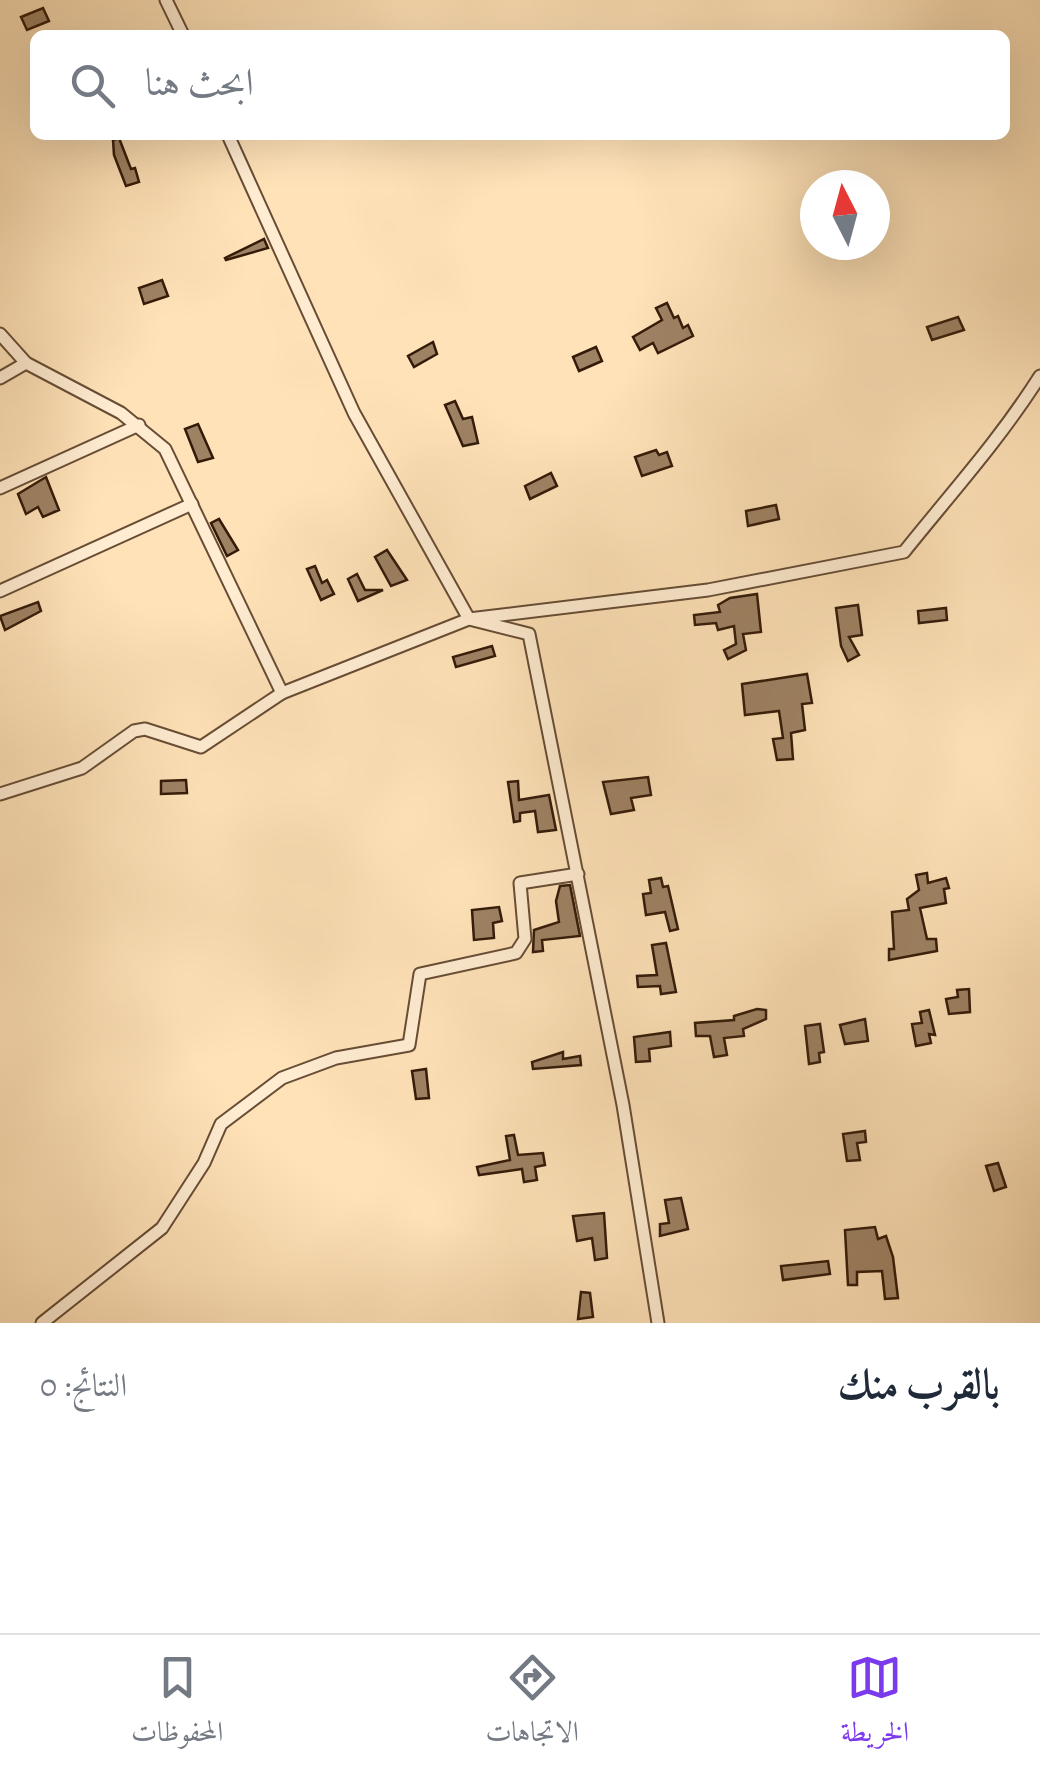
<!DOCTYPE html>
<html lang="ar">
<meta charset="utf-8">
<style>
body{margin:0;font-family:Alegreya,Amiri,serif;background:#f6f6f7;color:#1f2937;direction:rtl}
.compass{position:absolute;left:800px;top:170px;width:90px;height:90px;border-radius:50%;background:#fff;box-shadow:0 10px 40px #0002;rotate:354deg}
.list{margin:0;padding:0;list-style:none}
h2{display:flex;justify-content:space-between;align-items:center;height:130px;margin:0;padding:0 40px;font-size:42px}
h2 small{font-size:32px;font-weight:400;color:#747a83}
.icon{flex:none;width:55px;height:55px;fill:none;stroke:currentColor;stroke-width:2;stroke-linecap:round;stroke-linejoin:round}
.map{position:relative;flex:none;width:1040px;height:1323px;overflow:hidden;direction:ltr}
.search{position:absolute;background:#fff;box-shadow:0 10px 40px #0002;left:30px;right:30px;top:30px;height:110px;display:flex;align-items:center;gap:25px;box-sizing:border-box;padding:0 35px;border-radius:15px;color:#747a83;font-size:38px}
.sheet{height:310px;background:#fff}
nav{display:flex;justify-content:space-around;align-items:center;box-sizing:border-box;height:140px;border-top:2px solid #e0e1e3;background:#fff;font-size:28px;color:#747a83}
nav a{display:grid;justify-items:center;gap:5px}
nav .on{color:#7c3aed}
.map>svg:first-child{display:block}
.building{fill:#9e8264;stroke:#341b09;stroke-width:2.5}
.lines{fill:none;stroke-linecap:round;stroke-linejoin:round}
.minor-casing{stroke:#674d35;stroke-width:15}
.minor{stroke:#ffecd1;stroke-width:11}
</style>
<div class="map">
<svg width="1040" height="1323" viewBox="0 0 1040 1323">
<rect width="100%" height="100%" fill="#ffe2b8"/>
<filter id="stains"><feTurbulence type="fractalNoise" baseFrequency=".002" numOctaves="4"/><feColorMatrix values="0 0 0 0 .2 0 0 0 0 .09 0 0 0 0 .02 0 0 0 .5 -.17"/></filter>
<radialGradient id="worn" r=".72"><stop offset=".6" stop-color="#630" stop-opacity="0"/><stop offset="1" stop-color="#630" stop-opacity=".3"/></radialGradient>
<g class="building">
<path d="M 43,8 L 49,21 L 27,30 L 21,17 Z"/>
<path d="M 119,138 L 131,169 L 135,168 L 139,182 L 126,186 L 114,155 L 113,140 Z"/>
<path d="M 264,239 L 268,248 L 226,260 L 225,258 Z"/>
<path d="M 162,280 L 168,296 L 144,304 L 139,288 Z"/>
<path d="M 667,303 L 674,318 L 678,316 L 683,328 L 688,325 L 693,336 L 658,353 L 653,343 L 640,350 L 633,337 L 662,320 L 656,308 Z"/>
<path d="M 958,317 L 964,330 L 932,340 L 927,327 Z"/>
<path d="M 433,342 L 437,354 L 414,367 L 408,356 Z"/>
<path d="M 596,347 L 602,361 L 579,371 L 573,357 Z"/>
<path d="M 455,401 L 463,419 L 472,417 L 478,443 L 463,446 L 445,405 Z"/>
<path d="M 198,424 L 213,458 L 198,462 L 185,429 Z"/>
<path d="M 656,450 L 659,455 L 667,452 L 672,466 L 642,476 L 635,457 Z"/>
<path d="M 551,473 L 557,486 L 530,499 L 525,486 Z"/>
<path d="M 46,477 L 59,510 L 43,517 L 38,507 L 26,514 L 18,494 Z"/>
<path d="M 776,505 L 779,519 L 748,526 L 746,511 Z"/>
<path d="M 219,519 L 238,550 L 227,556 L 211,523 Z"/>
<path d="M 387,550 L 407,580 L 391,586 L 375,557 Z"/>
<path d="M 315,566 L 322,583 L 327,580 L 334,594 L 321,600 L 307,569 Z"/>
<path d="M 357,574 L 365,590 L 383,590 L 358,601 L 348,579 Z"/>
<path d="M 757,594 L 761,632 L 743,634 L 746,650 L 728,659 L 724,650 L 736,644 L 734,626 L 718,630 L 716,623 L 695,625 L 694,615 L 720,612 L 718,605 L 730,598 Z"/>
<path d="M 38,602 L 41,611 L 5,630 L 0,616 Z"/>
<path d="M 858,605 L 862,635 L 849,637 L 859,655 L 848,661 L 841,646 L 836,608 Z"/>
<path d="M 946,608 L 947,620 L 919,623 L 918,611 Z"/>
<path d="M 492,646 L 495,656 L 456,667 L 453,657 Z"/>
<path d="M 807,674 L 812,703 L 802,704 L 805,730 L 791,733 L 793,759 L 777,760 L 773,739 L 783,738 L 779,711 L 745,715 L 742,684 Z"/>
<path d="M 648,777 L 651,795 L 631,798 L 634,810 L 611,814 L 603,782 Z"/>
<path d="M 186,780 L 187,793 L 161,794 L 161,781 Z"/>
<path d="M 518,781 L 519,800 L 549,795 L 556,830 L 538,832 L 535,811 L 520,813 L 520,821 L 514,822 L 508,782 Z"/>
<path d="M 927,873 L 928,883 L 946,878 L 949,888 L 944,889 L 946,903 L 920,908 L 927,939 L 936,939 L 937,951 L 889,960 L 889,949 L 894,949 L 892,912 L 909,910 L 907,899 L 919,890 L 916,875 Z"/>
<path d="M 661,878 L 663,887 L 668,886 L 678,929 L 670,931 L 665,912 L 646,915 L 643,894 L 651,893 L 649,880 Z"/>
<path d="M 570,885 L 580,936 L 542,940 L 543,951 L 533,952 L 534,930 L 559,922 L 556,901 L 560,886 Z"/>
<path d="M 499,907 L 502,921 L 493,923 L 494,938 L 474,940 L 472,910 Z"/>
<path d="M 666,943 L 676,992 L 661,994 L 660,986 L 638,987 L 637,976 L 657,975 L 652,945 Z"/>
<path d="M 969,989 L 970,1012 L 949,1014 L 946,999 L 958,997 L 957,990 Z"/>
<path d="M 757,1009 L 766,1010 L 766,1019 L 743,1029 L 744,1036 L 724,1038 L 727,1055 L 714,1057 L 710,1036 L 696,1036 L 695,1023 L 734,1020 L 734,1016 Z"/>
<path d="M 929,1010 L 935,1035 L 929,1034 L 931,1043 L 916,1046 L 912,1024 L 922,1023 L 920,1012 Z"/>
<path d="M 865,1019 L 868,1041 L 845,1044 L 840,1025 Z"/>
<path d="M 820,1024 L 824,1052 L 819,1053 L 820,1062 L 809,1064 L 805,1026 Z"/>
<path d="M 670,1032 L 671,1046 L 649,1049 L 650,1061 L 636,1062 L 634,1037 Z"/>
<path d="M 563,1052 L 563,1059 L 580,1056 L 581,1065 L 533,1069 L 532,1062 Z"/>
<path d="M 426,1069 L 429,1098 L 416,1099 L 412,1071 Z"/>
<path d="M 865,1131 L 866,1142 L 857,1143 L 860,1160 L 847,1161 L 843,1134 Z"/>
<path d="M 514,1135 L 518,1155 L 543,1153 L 545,1165 L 535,1167 L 537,1180 L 524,1182 L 522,1169 L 479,1175 L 477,1167 L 510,1160 L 506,1136 Z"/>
<path d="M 998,1163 L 1006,1187 L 994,1191 L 986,1166 Z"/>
<path d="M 681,1198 L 688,1229 L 660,1236 L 660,1224 L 669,1223 L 665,1200 Z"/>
<path d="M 604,1213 L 607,1258 L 595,1260 L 592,1238 L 577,1241 L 573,1216 Z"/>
<path d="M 875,1227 L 878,1239 L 886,1236 L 893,1257 L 898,1298 L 885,1299 L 882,1271 L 857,1272 L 857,1285 L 848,1285 L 845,1230 Z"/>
<path d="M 828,1261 L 830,1274 L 783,1280 L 781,1266 Z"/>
<path d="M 581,1292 L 590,1293 L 593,1317 L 578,1319 Z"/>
</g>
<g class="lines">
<defs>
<g id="minor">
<path d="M 166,0 L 183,35"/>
<path d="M 228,135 L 354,413 L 469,619 L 529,634 L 623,1105 L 658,1323"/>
<path d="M 0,334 L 26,363 L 121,413 L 165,449 L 282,693 L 469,619 L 708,590 L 904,552 C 952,492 998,442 1040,376"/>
<path d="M 0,378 L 26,363"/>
<path d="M 0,488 L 139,425"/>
<path d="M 0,591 L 192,504"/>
<path d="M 0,794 L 82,768 L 134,731 L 145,729 L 201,747 L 282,693"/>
<path d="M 42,1323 L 162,1228 L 204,1163 L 221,1124 L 282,1078 L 336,1058 L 409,1045 L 420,974 L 516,953 L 525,939 L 520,883 L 578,874"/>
</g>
</defs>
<use href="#minor" class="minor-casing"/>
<use href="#minor" class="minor"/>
</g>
<rect width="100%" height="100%" filter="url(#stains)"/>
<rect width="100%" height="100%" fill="url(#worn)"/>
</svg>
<svg class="compass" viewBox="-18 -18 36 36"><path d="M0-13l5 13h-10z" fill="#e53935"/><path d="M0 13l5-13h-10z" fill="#747a83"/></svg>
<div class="search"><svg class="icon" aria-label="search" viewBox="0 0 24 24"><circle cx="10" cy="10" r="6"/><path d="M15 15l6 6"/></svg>ابحث هنا</div>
</div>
<section class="sheet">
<h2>بالقرب منك<small>النتائج: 0</small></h2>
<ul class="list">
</ul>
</section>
<nav>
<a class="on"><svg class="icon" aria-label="map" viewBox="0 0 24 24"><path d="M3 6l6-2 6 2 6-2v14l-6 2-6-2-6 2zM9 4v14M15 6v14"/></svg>الخريطة</a>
<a><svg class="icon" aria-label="directions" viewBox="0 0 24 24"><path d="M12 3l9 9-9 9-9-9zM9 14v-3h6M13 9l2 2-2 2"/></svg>الاتجاهات</a>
<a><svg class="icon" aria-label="saved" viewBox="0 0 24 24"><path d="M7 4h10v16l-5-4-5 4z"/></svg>المحفوظات</a>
</nav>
